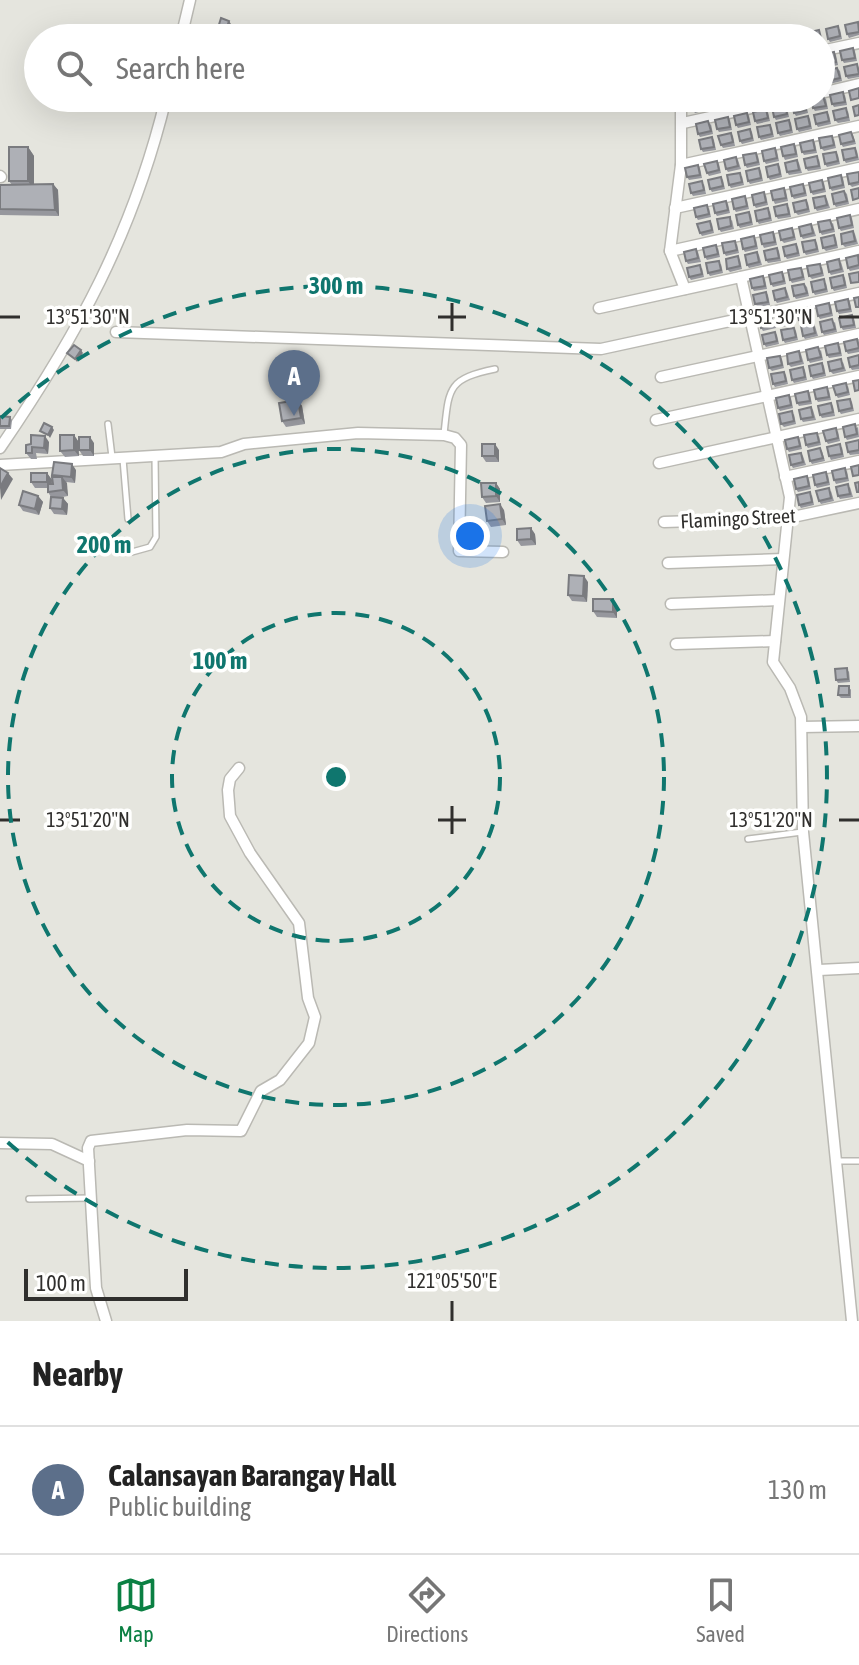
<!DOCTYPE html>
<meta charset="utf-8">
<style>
body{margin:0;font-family:"Asap Condensed",sans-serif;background:#f2f2f2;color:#222}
.scale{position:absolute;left:24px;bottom:20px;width:164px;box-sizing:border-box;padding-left:8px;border:4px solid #302f2d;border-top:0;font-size:22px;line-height:28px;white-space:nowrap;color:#302f2d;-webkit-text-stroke:6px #fffffe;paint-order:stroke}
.you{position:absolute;left:470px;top:536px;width:28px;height:28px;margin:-20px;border:6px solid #fff;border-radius:50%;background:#1a73e8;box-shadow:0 0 0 12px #1a73e833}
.badge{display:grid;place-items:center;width:52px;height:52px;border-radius:50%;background:#0b8043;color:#fff;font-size:26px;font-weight:700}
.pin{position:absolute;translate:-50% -66px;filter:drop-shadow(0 2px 4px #0008)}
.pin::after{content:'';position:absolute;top:42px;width:28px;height:24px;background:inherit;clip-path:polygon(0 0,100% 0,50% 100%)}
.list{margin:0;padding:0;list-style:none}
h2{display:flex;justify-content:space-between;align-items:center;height:104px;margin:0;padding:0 32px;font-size:34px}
h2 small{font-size:26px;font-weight:400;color:#767676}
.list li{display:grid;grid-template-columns:52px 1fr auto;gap:24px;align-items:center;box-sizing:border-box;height:128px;padding:0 32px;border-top:2px solid #e0e0e0}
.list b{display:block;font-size:30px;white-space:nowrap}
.list p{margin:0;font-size:26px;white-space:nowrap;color:#767676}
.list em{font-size:26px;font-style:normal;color:#767676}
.icon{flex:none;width:44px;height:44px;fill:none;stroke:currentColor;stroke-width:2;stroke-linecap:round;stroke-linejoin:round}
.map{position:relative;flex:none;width:859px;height:1321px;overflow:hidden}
.search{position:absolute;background:#fff;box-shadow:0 8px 32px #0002;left:24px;right:24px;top:24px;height:88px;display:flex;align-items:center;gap:20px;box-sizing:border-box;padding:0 28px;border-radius:44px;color:#767676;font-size:30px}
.sheet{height:232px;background:#fff}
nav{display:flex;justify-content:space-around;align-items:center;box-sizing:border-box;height:112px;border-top:2px solid #e0e0e0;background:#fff;font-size:22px;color:#767676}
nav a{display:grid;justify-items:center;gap:4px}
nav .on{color:#0b8043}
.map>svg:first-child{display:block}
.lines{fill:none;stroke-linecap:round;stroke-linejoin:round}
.service-casing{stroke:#bab9b3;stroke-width:8}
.minor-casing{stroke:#bab9b3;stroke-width:13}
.service{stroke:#fff;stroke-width:5}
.minor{stroke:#fff;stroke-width:10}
.wall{fill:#96979d}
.shaded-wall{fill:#7a7b7f}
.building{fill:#aeb0b6;stroke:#7a7b7f;stroke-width:2}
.ticks{fill:none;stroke:#302f2d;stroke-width:3}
.ring{fill:none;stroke:#0f766e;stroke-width:4;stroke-dasharray:14 10}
.labels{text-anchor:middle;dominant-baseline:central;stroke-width:7;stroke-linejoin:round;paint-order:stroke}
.street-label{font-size:20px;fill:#302f2d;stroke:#fffffe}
.ticks-label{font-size:20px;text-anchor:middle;fill:#302f2d;stroke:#fffffe;stroke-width:7;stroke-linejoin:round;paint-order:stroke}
.centre{fill:#0f766e;stroke:#fffffe;stroke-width:4}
.ring-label{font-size:24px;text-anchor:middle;font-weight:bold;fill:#0f766e;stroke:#fffffe;stroke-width:7;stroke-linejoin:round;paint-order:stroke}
</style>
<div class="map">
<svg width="859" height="1321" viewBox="0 0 859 1321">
<rect width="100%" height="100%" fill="#e5e5de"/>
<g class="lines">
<defs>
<g id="service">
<path d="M 108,424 L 112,457"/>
<path d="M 444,434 C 449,388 447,379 495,369"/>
<path d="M 123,459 L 128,519"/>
<path d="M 132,552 L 150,547 L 156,537 L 155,456"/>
<path d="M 748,839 L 802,832"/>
<path d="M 837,1161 L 859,1161"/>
<path d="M 29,1199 L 91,1198"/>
</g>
<g id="minor">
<path d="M 181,38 L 190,0"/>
<path d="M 821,51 L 859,43"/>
<path d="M 821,93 L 859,84"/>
<path d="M 681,98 L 681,165 L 670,251 L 685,289"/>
<path d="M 683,123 L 797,98"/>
<path d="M 681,165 L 859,126"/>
<path d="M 0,176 L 1,177"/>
<path d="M 675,208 L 859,168"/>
<path d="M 670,251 L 859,209"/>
<path d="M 741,277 L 790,497 L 773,662 L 790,688 L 801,717 L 803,832 L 852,1321"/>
<path d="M 599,308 L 859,251"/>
<path d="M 116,332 L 601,349 L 859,293"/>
<path d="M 661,377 L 859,334"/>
<path d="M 656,420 L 859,376"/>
<path d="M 0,448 C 78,334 133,234 166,98"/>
<path d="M 659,463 L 859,419"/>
<path d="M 0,465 L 221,452 L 244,444 L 358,433 L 444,435 L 455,438 L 461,445 L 459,551 L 503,552"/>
<path d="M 785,477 L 859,461"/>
<path d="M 664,522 L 788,518 L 859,503"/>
<path d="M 668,563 L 783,559"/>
<path d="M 671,604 L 779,600"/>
<path d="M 676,644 L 775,641"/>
<path d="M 802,727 L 859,726"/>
<path d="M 819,970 L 859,968"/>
<path d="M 0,1143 L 52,1144 L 89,1161"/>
<path d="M 106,1321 L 96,1288 L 88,1148 L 91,1141 L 187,1130 L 241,1131 L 261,1091 L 280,1080 L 309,1043 L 315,1017 L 308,998 L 299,923 L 250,853 L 230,816 L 228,790 L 230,779 L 239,768"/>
</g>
</defs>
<use href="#service" class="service-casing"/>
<use href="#minor" class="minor-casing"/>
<use href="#service" class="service"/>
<use href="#minor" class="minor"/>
</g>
<g class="wall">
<path d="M 858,22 L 859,24 L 859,35 L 849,38 L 847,34 Z"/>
<path d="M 840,29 L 842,39 L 830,42 L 828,39 Z"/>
<path d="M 853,48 L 855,51 L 857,61 L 844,63 L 842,60 Z"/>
<path d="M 834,52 L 836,55 L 838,65 L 825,68 L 823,65 Z"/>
<path d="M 857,64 L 859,68 L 859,77 L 848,79 L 846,76 Z"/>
<path d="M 837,68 L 840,71 L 842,81 L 829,84 L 827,81 Z"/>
<path d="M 845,95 L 847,105 L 834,107 L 832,104 Z"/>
<path d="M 823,96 L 826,99 L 828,109 L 815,111 L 813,108 Z"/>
<path d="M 192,98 L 205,98 L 204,102 Z"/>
<path d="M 704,98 L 707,110 L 695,113 L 693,110 Z"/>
<path d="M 710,98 L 725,98 L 727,106 L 714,109 Z"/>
<path d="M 730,98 L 745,98 L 746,102 L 733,104 Z"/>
<path d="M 804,100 L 806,103 L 808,113 L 796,116 L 794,113 Z"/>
<path d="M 787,107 L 789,117 L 776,120 L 774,117 Z"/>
<path d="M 848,111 L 850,121 L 838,123 L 835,120 Z"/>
<path d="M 768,112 L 770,121 L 757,124 L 755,121 Z"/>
<path d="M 827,112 L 829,115 L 831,124 L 818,127 L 816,124 Z"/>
<path d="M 747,113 L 749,116 L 751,125 L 738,128 L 736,125 Z"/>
<path d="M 808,116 L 810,119 L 812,129 L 799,132 L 797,129 Z"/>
<path d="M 728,117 L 730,120 L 732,130 L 719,132 L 717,129 Z"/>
<path d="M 789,120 L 791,123 L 793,133 L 780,136 L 778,133 Z"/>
<path d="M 711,124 L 713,134 L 700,137 L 698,134 Z"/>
<path d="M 770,125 L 772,128 L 774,137 L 761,140 L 759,137 Z"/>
<path d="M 750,129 L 752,132 L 754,141 L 742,144 L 740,141 Z"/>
<path d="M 851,132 L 853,135 L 856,144 L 843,147 L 841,144 Z"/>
<path d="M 731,133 L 733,136 L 735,146 L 723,148 L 721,145 Z"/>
<path d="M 712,137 L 714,140 L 716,150 L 703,152 L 701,149 Z"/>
<path d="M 834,139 L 836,148 L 824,151 L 821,148 Z"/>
<path d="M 813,140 L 815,143 L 817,153 L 804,155 L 802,152 Z"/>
<path d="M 794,144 L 796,147 L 798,157 L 785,160 L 783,156 Z"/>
<path d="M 28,147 L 34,156 L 34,184 L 53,184 L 58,190 L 59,216 L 0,215 L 0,185 L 12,185 L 9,181 Z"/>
<path d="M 775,148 L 777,151 L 779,161 L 766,164 L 764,161 Z"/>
<path d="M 855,148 L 857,151 L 859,160 L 846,163 L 844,160 Z"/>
<path d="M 836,152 L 838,155 L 840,164 L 827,167 L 825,164 Z"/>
<path d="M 756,153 L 758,156 L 760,165 L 747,168 L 745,165 Z"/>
<path d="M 736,157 L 738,160 L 741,169 L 728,172 L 726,169 Z"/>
<path d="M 819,159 L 821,169 L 808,171 L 806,168 Z"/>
<path d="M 797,160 L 799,163 L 802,173 L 789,175 L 787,172 Z"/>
<path d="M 717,161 L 719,164 L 721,173 L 709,176 L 707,173 Z"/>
<path d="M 778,164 L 780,167 L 782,177 L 770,180 L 768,177 Z"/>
<path d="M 698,165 L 700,168 L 702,178 L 689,180 L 687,177 Z"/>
<path d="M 759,168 L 761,171 L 763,181 L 750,184 L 748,181 Z"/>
<path d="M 859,172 L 859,185 L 852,187 L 849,184 Z"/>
<path d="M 841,175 L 843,178 L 845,188 L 832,191 L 830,188 Z"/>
<path d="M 742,176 L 744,185 L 731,188 L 729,185 Z"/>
<path d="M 721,177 L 723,180 L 725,189 L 712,192 L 710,189 Z"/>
<path d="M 822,180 L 824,183 L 826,192 L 813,195 L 811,192 Z"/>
<path d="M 704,184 L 706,194 L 693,196 L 691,193 Z"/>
<path d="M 805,187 L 807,196 L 794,199 L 792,196 Z"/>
<path d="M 784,188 L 786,191 L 788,201 L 775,204 L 773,200 Z"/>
<path d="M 844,191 L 847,194 L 849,204 L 836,207 L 834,204 Z"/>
<path d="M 766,195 L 768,205 L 756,208 L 754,205 Z"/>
<path d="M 745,196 L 747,200 L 749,209 L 736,212 L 734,209 Z"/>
<path d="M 825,196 L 827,199 L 830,208 L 817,211 L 815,208 Z"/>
<path d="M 806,200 L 808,203 L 810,212 L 798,215 L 795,212 Z"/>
<path d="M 726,201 L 728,204 L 730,213 L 717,216 L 715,213 Z"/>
<path d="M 789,207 L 791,217 L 778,219 L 776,216 Z"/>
<path d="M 709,208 L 711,217 L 698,220 L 696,217 Z"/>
<path d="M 770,211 L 772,221 L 759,224 L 757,221 Z"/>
<path d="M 749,212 L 751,215 L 753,225 L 740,228 L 738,225 Z"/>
<path d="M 850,215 L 852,218 L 854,228 L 841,231 L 839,228 Z"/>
<path d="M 732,220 L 734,229 L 721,232 L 719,229 Z"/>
<path d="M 710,221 L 712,224 L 714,233 L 702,236 L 700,233 Z"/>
<path d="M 833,223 L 835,232 L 822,235 L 820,232 Z"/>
<path d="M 811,224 L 813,227 L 816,236 L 803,239 L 801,236 Z"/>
<path d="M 792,228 L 794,231 L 796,240 L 784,243 L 781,240 Z"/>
<path d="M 853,231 L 855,234 L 858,244 L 845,247 L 842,244 Z"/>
<path d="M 773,232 L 775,235 L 777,245 L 764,248 L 762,244 Z"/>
<path d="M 834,235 L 836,238 L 838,248 L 826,251 L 823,248 Z"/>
<path d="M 756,239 L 758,249 L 745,252 L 743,249 Z"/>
<path d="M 815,240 L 817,243 L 819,252 L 806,255 L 804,252 Z"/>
<path d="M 737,244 L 739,253 L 726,256 L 724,253 Z"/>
<path d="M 796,244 L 798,247 L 800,256 L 787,259 L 785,256 Z"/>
<path d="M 718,248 L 720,257 L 707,260 L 705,257 Z"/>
<path d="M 777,248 L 779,251 L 781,261 L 768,263 L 766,260 Z"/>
<path d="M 696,249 L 698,252 L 701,262 L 688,264 L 686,261 Z"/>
<path d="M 757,252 L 759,255 L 762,265 L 749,268 L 747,265 Z"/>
<path d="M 738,256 L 740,260 L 742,269 L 730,272 L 727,269 Z"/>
<path d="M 859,256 L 859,269 L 850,271 L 848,268 Z"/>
<path d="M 841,262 L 844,272 L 831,275 L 829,272 Z"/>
<path d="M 721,264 L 723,273 L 710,276 L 708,273 Z"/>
<path d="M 822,267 L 824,276 L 812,279 L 809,276 Z"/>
<path d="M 702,268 L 704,277 L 691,280 L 689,277 Z"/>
<path d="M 801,268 L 803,271 L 805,280 L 792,283 L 790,280 Z"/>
<path d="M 782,272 L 784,275 L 786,284 L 773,287 L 771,284 Z"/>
<path d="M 843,275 L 845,278 L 847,288 L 834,291 L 832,288 Z"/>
<path d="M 763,276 L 765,279 L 767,289 L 754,291 L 752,288 Z"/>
<path d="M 826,283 L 828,292 L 815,295 L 813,292 Z"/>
<path d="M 804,284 L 807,287 L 809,296 L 796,299 L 794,296 Z"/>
<path d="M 785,288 L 787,291 L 790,300 L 777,303 L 775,300 Z"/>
<path d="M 766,292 L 768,295 L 770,305 L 758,307 L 755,304 Z"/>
<path d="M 848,299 L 850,302 L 852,312 L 839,314 L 837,311 Z"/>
<path d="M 829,303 L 831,306 L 833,316 L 820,319 L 818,316 Z"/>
<path d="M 810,307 L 812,310 L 814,320 L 801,323 L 799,320 Z"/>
<path d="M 791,312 L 793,315 L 795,324 L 782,327 L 780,324 Z"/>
<path d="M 852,315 L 854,318 L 856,328 L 843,330 L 841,327 Z"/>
<path d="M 771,316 L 773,319 L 776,328 L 763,331 L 761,328 Z"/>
<path d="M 835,322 L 837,332 L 824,335 L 822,332 Z"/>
<path d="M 815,326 L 818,336 L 805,339 L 803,336 Z"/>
<path d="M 794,328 L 796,331 L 798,340 L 785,343 L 783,340 Z"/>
<path d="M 775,332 L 777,335 L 779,344 L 766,347 L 764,344 Z"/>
<path d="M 857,339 L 859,342 L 859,352 L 848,354 L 846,351 Z"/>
<path d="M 840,346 L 842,356 L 829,358 L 827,355 Z"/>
<path d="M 821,350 L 823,360 L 810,363 L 808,360 Z"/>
<path d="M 799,351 L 801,354 L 804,364 L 791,367 L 788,364 Z"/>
<path d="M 859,355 L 859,369 L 852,370 L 850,367 Z"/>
<path d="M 780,356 L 782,359 L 784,368 L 772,371 L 769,368 Z"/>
<path d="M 843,362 L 846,371 L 833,374 L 830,371 Z"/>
<path d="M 822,363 L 824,366 L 826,376 L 813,379 L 811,376 Z"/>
<path d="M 803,367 L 805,370 L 807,380 L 794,383 L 792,380 Z"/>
<path d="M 784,372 L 786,375 L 788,384 L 775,387 L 773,384 Z"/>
<path d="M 848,386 L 850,395 L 838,398 L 836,395 Z"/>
<path d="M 829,390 L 831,400 L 818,402 L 816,399 Z"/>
<path d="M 808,391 L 810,394 L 812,404 L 799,406 L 797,403 Z"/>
<path d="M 789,395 L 791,398 L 793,408 L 780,411 L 778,408 Z"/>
<path d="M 850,399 L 852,402 L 854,411 L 841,414 L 839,411 Z"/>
<path d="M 298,400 L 302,406 L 305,424 L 286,427 L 282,421 Z"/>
<path d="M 831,403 L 833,406 L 835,416 L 822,418 L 820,415 Z"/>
<path d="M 811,407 L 813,410 L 816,420 L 803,422 L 801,419 Z"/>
<path d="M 794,414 L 796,424 L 784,427 L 781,424 Z"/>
<path d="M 0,416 L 10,417 L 12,420 L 11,429 L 0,429 Z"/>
<path d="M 858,427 L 859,437 L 847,440 L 845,437 Z"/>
<path d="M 838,431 L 840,441 L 828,444 L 826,441 Z"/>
<path d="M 74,435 L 78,441 L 79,456 L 65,457 L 60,451 Z"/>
<path d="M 819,436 L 821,445 L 808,448 L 806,445 Z"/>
<path d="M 798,437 L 800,440 L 802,449 L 789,452 L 787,449 Z"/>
<path d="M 859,440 L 859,454 L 850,455 L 848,452 Z"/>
<path d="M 49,442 L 48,454 L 36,453 L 37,459 L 31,459 L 26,453 L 26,445 Z"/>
<path d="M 94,443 L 94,456 L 83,456 L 79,450 Z"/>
<path d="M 842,447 L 844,457 L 831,460 L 829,456 Z"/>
<path d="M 820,448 L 822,451 L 825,461 L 812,464 L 810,461 Z"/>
<path d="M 499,450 L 499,462 L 486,462 L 482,456 Z"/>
<path d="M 801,453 L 803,456 L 806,465 L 793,468 L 791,465 Z"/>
<path d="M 76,470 L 75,483 L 66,482 L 68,496 L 57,498 L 63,498 L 68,504 L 67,515 L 54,514 L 50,508 L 51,497 L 48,492 L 48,488 L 35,488 L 31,482 L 47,473 L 52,480 L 52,484 L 53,484 L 54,477 L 52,475 Z"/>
<path d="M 847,471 L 849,481 L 836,484 L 834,480 Z"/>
<path d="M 828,475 L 830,485 L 817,488 L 815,485 Z"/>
<path d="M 807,476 L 809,479 L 811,489 L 798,492 L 796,489 Z"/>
<path d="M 496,483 L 500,489 L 500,502 L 486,503 L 482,497 Z"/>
<path d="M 850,487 L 853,497 L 840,499 L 838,496 Z"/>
<path d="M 831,491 L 834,501 L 821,504 L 819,501 Z"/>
<path d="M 812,495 L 814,505 L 801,508 L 799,505 Z"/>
<path d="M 38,496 L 43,502 L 39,515 L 23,511 L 19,505 Z"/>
<path d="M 504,510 L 506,525 L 491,527 L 487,521 Z"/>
<path d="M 535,534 L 536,545 L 521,546 L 517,540 Z"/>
<path d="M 588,582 L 587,602 L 572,601 L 568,595 Z"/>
<path d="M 617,605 L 617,618 L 597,617 L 593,611 Z"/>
<path d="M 849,671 L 850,682 L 838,683 L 836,680 Z"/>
<path d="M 851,689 L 851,698 L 841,698 L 838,695 Z"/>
</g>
<g class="shaded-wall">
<path d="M 229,21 L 231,24 L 228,36 L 225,33 Z"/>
<path d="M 28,147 L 34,156 L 34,190 L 28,181 Z"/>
<path d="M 53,184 L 58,190 L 59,216 L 55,210 Z"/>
<path d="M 81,350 L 83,353 L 77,362 L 75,359 Z"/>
<path d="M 298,400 L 302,406 L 305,424 L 301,418 Z"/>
<path d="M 52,427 L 54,430 L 50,438 L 48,435 Z"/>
<path d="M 74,435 L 78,441 L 79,456 L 74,450 Z"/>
<path d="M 45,436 L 49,442 L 48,454 L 44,448 Z"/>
<path d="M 90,437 L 94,443 L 94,456 L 90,450 Z"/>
<path d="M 495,444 L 499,450 L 499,462 L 495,456 Z"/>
<path d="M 72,464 L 76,470 L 75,483 L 71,477 Z"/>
<path d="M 8,473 L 13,479 L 1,500 L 0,487 Z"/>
<path d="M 47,473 L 52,480 L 51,489 L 47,482 Z"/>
<path d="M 62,477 L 67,483 L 68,496 L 63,490 Z"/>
<path d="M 496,483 L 500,489 L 500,502 L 496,496 Z"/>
<path d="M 38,496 L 43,502 L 39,515 L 35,509 Z"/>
<path d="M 63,498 L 68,504 L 67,515 L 62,509 Z"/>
<path d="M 500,504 L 504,510 L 506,525 L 502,519 Z"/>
<path d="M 531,528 L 535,534 L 536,545 L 531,539 Z"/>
<path d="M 584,576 L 588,582 L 587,602 L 583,596 Z"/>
<path d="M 613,599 L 617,605 L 617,618 L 613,612 Z"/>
</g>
<g class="building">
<path d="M 221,18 L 229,21 L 225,33 L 217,31 Z"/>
<path d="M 858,22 L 859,32 L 847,34 L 845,25 Z"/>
<path d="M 838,26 L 840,36 L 828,39 L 826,29 Z"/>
<path d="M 819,30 L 821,38 L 807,38 L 806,33 Z"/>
<path d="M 210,34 L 220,37 L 220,38 L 209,38 Z"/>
<path d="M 800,35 L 801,38 L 787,38 Z"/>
<path d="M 853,48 L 855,58 L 842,60 L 840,51 Z"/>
<path d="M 834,52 L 836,62 L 823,65 L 821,55 Z"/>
<path d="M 857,64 L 859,74 L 846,76 L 844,67 Z"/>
<path d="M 837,68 L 840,78 L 827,81 L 825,71 Z"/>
<path d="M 859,88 L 859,98 L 851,100 L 849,91 Z"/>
<path d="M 843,92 L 845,102 L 832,104 L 830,95 Z"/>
<path d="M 823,96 L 826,106 L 813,108 L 811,99 L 821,98 L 821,97 Z"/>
<path d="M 703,98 L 705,107 L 693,110 L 690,100 Z"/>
<path d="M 710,98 L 724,98 L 725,103 L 712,106 Z"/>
<path d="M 730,98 L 744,98 L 744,99 L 731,101 Z"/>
<path d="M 804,100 L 806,110 L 794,113 L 792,103 Z"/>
<path d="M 785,104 L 787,114 L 774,117 L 772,107 Z"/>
<path d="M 859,105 L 859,115 L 855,116 L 853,107 Z"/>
<path d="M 846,108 L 848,117 L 835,120 L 833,111 Z"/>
<path d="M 766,109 L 768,118 L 755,121 L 753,112 Z"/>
<path d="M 827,112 L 829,121 L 816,124 L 814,115 Z"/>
<path d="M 747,113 L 749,122 L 736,125 L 734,116 Z"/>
<path d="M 808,116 L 810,126 L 797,129 L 795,119 Z"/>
<path d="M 728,117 L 730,127 L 717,129 L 715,120 Z"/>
<path d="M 789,120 L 791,130 L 778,133 L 776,123 Z"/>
<path d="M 708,121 L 711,131 L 698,134 L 696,124 Z"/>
<path d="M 770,125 L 772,134 L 759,137 L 757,127 Z"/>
<path d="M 750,129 L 752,138 L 740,141 L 738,132 Z"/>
<path d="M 851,132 L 854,141 L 841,144 L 839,135 Z"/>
<path d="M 731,133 L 733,142 L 721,145 L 718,136 Z"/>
<path d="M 832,136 L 834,145 L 821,148 L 819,138 Z"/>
<path d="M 712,137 L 714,147 L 701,149 L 699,140 Z"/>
<path d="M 813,140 L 815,150 L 802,152 L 800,143 Z"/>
<path d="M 794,144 L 796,154 L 783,156 L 781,147 Z"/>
<rect x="9" y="147" width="19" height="34"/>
<path d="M 775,148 L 777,158 L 764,161 L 762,151 Z"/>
<path d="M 855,148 L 857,157 L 844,160 L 842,150 Z"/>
<path d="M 836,152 L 838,161 L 825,164 L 823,154 Z"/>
<path d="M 756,153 L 758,162 L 745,165 L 743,155 Z"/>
<path d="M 817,156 L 819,166 L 806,168 L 804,159 Z"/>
<path d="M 736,157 L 738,166 L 726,169 L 724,160 Z"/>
<path d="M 797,160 L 799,170 L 787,172 L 785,163 Z"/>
<path d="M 717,161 L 719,170 L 707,173 L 704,164 Z"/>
<path d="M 778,164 L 780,174 L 768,177 L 766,167 Z"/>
<path d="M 698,165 L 700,175 L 687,177 L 685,168 Z"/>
<path d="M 759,168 L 761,178 L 748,181 L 746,171 Z"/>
<path d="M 859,172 L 859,182 L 849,184 L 847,174 Z"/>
<path d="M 740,173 L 742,182 L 729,185 L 727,175 Z"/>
<path d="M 841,175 L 843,185 L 830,188 L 828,178 Z"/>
<path d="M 721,177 L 723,186 L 710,189 L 708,180 Z"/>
<path d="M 822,180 L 824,189 L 811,192 L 809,183 Z"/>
<path d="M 702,181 L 704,190 L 691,193 L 689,184 Z"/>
<path d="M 53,184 L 55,210 L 0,209 L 0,185 Z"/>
<path d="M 803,184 L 805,193 L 792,196 L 790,187 Z"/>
<path d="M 784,188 L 786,198 L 773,200 L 771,191 Z"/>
<path d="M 859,188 L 859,198 L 853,200 L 851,190 Z"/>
<path d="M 844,191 L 847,201 L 834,204 L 832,194 Z"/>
<path d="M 764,192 L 766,202 L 754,205 L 752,195 Z"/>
<path d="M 745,196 L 747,206 L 734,209 L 732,199 Z"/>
<path d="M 825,196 L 827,205 L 815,208 L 813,198 Z"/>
<path d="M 806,200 L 808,209 L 795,212 L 793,203 Z"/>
<path d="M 726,201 L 728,210 L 715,213 L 713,204 Z"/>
<path d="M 787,204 L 789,214 L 776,216 L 774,207 Z"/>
<path d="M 707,205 L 709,214 L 696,217 L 694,208 Z"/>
<path d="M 768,208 L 770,218 L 757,221 L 755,211 Z"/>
<path d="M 749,212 L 751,222 L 738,225 L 736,215 Z"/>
<path d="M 850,215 L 852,225 L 839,228 L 837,218 Z"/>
<path d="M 730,217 L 731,226 L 719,229 L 717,219 Z"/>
<path d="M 830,220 L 833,229 L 820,232 L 818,222 Z"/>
<path d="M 710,221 L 712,230 L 700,233 L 697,224 Z"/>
<path d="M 811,224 L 813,233 L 801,236 L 799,227 Z"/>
<path d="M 792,228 L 794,237 L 781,240 L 779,231 Z"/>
<path d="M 853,231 L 855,241 L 842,244 L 841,234 Z"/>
<path d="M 773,232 L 775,242 L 762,244 L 760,235 Z"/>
<path d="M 834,235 L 836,245 L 823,248 L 821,238 Z"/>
<path d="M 754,236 L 756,246 L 743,249 L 741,239 Z"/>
<path d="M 815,240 L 817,249 L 804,252 L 802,242 Z"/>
<path d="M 735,241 L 737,250 L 724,253 L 722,243 Z"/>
<path d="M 796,244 L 798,253 L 785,256 L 783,247 Z"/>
<path d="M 716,245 L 718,254 L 705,257 L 703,248 Z"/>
<path d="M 777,248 L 779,258 L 766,260 L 764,251 Z"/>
<path d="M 696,249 L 698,258 L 686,261 L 684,252 Z"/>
<path d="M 757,252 L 759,262 L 747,265 L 745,255 Z"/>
<path d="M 858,255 L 859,265 L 848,268 L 846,258 Z"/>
<path d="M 738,256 L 740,266 L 727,269 L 726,259 Z"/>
<path d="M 839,259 L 841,269 L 829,272 L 827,262 Z"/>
<path d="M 719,261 L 721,270 L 708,273 L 706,263 Z"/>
<path d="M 820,264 L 822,273 L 809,276 L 807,266 Z"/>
<path d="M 700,265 L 702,274 L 689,277 L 687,268 Z"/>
<path d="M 801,268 L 803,277 L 790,280 L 788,270 Z"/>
<path d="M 782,272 L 784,281 L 771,284 L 769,275 Z"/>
<path d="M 859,272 L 859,282 L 851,283 L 849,274 Z"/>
<path d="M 843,275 L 845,285 L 832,288 L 830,278 Z"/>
<path d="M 763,276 L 765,286 L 752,288 L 750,279 Z"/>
<path d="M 824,279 L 826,289 L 813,292 L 811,282 Z"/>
<path d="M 804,284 L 807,293 L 794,296 L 792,286 Z"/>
<path d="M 785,288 L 787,297 L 775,300 L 773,291 Z"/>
<path d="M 766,292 L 768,302 L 755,304 L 753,295 Z"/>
<path d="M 859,297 L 859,307 L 856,307 L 854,298 Z"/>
<path d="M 848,299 L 850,309 L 837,311 L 835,302 Z"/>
<path d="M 829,303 L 831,313 L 818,316 L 816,306 Z"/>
<path d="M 810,307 L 812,317 L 799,320 L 797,310 Z"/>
<path d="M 791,312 L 793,321 L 780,324 L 778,314 Z"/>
<path d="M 852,315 L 854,325 L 841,327 L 839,318 Z"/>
<path d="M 771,316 L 773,325 L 761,328 L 759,319 Z"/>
<path d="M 832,319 L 835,329 L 822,332 L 820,322 Z"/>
<path d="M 813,323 L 815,333 L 803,336 L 801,326 Z"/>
<path d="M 794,328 L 796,337 L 783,340 L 781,330 Z"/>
<path d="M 775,332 L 777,341 L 764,344 L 762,335 Z"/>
<path d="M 857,339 L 859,348 L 846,351 L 844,342 Z"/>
<path d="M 838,343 L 840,353 L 827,355 L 825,346 Z"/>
<path d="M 74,345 L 81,350 L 75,359 L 67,353 Z"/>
<path d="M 818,347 L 821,357 L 808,360 L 806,350 Z"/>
<path d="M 799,351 L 801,361 L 788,364 L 787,354 Z"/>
<path d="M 859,355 L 859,365 L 850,367 L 848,358 Z"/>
<path d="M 780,356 L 782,365 L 769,368 L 767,358 Z"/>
<path d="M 841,359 L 843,368 L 830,371 L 828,362 Z"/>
<path d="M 822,363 L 824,373 L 811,376 L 809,366 Z"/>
<path d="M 803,367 L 805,377 L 792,380 L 790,370 Z"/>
<path d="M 784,372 L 786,381 L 773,384 L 771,374 Z"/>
<path d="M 859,380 L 859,390 L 855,391 L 853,381 Z"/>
<path d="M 846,383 L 848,392 L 836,395 L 833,386 Z"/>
<path d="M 827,387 L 829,397 L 816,399 L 814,390 Z"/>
<path d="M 808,391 L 810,401 L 797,403 L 795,394 Z"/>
<path d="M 789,395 L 791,405 L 778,408 L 776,398 Z"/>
<path d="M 850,399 L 852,408 L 839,411 L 837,401 Z"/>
<path d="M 298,400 L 301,418 L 282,421 L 279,403 Z"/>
<path d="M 831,403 L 833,412 L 820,415 L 818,406 Z"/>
<path d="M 811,407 L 813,417 L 801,419 L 799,410 Z"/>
<path d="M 792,411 L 794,421 L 781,424 L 779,414 Z"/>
<path d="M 0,416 L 10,417 L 9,426 L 0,426 Z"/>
<path d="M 44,423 L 52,427 L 48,435 L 40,431 Z"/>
<path d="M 855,424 L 857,434 L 845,437 L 843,427 Z"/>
<path d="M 836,428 L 838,438 L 826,441 L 823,431 Z"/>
<path d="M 817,433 L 819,442 L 806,445 L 804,435 Z"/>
<path d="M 31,435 L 45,436 L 44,448 L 32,447 L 32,453 L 26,453 L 26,445 L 31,444 Z"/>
<path d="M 60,435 L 74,435 L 74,450 L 60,451 Z"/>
<rect x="79" y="437" width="11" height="13"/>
<path d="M 798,437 L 800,446 L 787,449 L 785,440 Z"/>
<path d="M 859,440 L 859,450 L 848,452 L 846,443 Z"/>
<rect x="482" y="444" width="13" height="12"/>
<path d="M 840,444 L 842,454 L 829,456 L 827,447 Z"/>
<path d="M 820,448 L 823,458 L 810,461 L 808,451 Z"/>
<path d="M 801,453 L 803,462 L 791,465 L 789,455 Z"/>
<path d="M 54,462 L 72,464 L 71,477 L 52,475 Z"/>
<path d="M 859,465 L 859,475 L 853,476 L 851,467 Z"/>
<path d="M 0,468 L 8,473 L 0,487 Z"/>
<path d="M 845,468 L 847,478 L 834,480 L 832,471 Z"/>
<path d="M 826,472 L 828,482 L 815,485 L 813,475 Z"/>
<rect x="31" y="473" width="16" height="9"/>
<path d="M 807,476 L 809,486 L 796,489 L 794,479 Z"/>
<path d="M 52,477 L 62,477 L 63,490 L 48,492 L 48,484 L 53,484 Z"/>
<path d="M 859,482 L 859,492 L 857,492 L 855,483 Z"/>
<path d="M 481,483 L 496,483 L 496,496 L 482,497 Z"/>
<path d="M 848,484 L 850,494 L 838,496 L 836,487 Z"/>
<path d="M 829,488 L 831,498 L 819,501 L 816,491 Z"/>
<path d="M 23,491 L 38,496 L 35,509 L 19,505 Z"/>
<path d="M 810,492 L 812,502 L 799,505 L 797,495 Z"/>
<path d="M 51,497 L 63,498 L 62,509 L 50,508 Z"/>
<path d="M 500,504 L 502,519 L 487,521 L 485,506 Z"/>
<path d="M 531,528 L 531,539 L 517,540 L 517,529 Z"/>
<path d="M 569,575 L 584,576 L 583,596 L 568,595 Z"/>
<path d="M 593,599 L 613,599 L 613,612 L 593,611 Z"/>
<path d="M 847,668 L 848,679 L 836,680 L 835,669 Z"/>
<path d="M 839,686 L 849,686 L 849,695 L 838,695 Z"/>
</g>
<path class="ticks" d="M 452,303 L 452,331M 0,317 L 20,317M 438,317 L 466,317M 839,317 L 859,317M 452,806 L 452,834M 0,820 L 20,820M 438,820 L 466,820M 839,820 L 859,820M 452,1301 L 452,1321"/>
<g class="ring">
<circle cx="336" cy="777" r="164"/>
<circle cx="336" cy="777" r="328"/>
<path d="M1 418A491 491 0 1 1 1 1136"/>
</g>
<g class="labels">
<g class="street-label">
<text transform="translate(738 518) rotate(-3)">Flamingo Street</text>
</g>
</g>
<g class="ticks-label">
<text x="88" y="324">13°51'30"N</text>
<text x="771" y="324">13°51'30"N</text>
<text x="88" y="827">13°51'20"N</text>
<text x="771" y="827">13°51'20"N</text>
<text x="452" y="1288">121°05'50"E</text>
</g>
<circle cx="336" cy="777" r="12" class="centre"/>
<g class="ring-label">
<text x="336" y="294">300 m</text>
<text x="104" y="553">200 m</text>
<text x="220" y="669">100 m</text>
</g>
</svg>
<div class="scale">100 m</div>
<div class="you"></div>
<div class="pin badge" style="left:294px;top:416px;background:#5c6f8a">A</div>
<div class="search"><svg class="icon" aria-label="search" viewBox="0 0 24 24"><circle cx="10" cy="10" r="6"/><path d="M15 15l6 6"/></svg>Search here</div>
</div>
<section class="sheet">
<h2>Nearby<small></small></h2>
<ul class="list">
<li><span class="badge" style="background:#5c6f8a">A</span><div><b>Calansayan Barangay Hall</b><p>Public building</p></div><em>130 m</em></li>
</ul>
</section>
<nav>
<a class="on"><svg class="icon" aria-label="map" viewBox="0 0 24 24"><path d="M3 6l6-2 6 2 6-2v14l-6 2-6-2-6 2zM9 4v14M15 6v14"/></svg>Map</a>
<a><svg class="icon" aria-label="directions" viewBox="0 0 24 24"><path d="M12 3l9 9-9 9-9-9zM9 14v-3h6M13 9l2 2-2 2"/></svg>Directions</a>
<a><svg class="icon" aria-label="saved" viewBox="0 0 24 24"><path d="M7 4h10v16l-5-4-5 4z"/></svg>Saved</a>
</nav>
